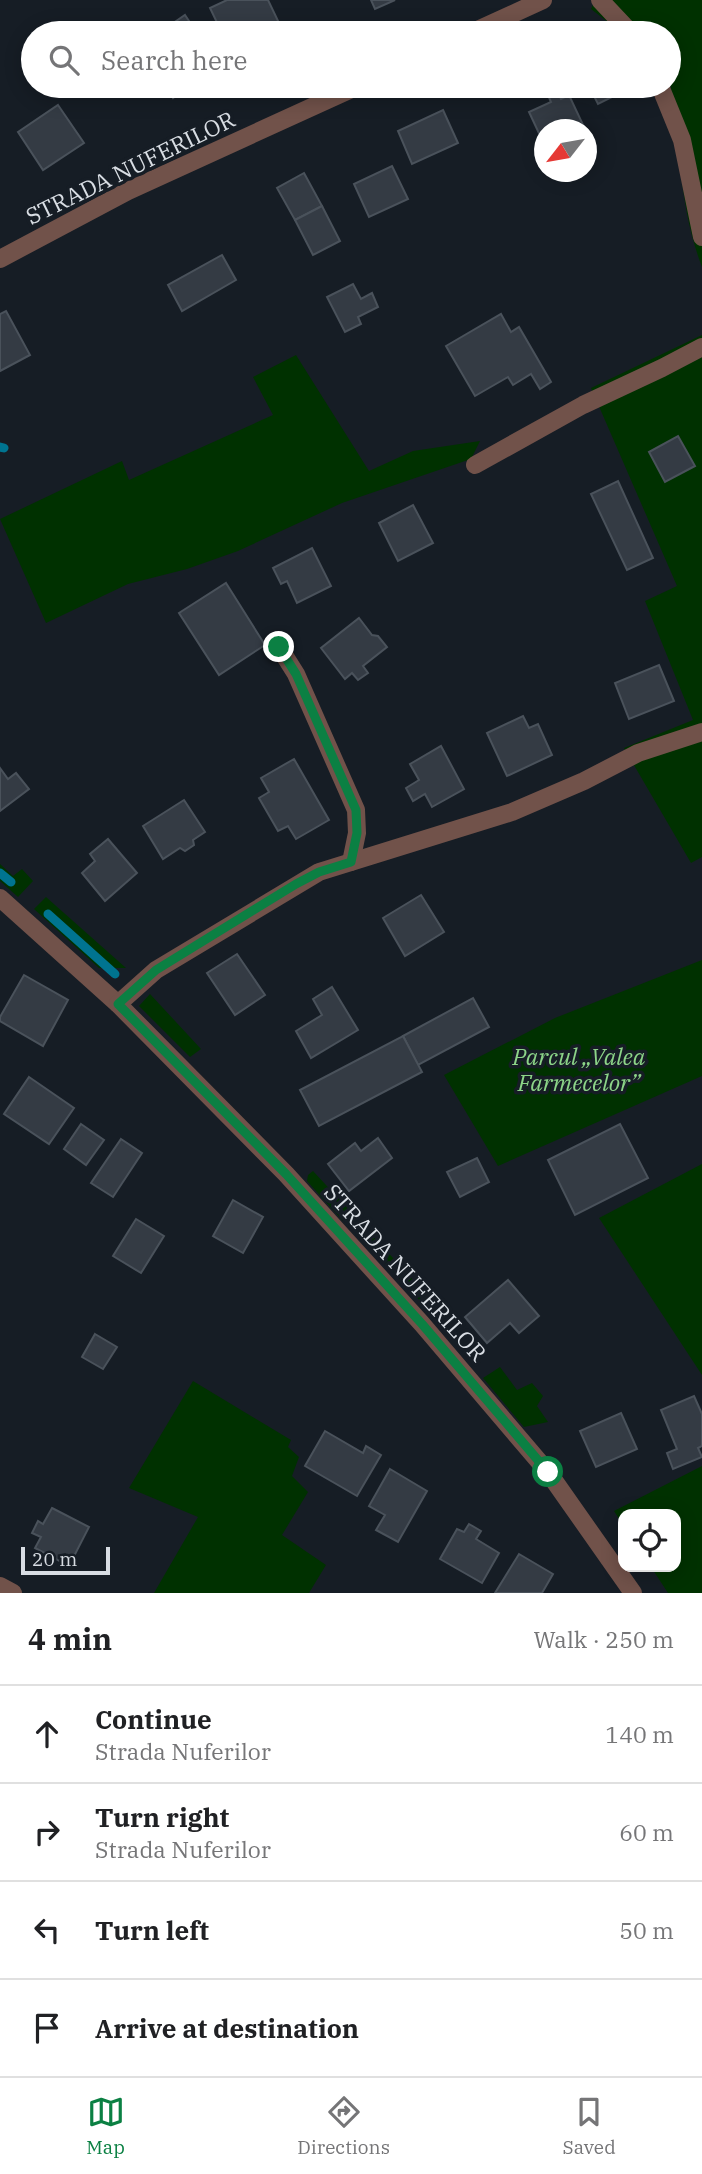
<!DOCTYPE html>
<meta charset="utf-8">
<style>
body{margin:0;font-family:"IBM Plex Serif",serif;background:#f6f6f6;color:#202124}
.controls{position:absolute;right:21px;bottom:21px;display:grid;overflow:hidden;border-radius:14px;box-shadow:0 4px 18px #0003}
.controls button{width:63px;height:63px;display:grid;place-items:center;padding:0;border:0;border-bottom:2px solid #e0e0e0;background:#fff;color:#202124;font:35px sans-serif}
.compass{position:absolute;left:534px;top:119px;width:63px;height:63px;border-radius:50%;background:#fff;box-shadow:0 4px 18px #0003;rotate:239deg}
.scale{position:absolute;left:21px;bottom:18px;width:89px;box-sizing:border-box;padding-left:7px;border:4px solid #d8dde3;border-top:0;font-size:19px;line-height:24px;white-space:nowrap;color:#d8dde3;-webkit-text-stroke:5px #161d25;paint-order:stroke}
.stop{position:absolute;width:21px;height:21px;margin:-16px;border:5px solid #0b8043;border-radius:50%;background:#fff}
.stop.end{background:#0b8043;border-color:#fff;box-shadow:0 2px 7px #0008}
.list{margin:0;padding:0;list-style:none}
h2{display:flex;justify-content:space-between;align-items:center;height:91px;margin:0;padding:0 28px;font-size:30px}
h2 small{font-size:23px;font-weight:400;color:#757577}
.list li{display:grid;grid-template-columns:46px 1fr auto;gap:21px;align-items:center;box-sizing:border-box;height:98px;padding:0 28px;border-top:2px solid #e0e0e0}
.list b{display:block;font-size:26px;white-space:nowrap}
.list p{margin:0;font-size:23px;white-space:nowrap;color:#757577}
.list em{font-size:23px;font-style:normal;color:#757577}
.icon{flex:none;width:38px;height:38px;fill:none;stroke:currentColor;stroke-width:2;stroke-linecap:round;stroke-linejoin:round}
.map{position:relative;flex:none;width:702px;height:1593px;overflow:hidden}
.search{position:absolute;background:#fff;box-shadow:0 4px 18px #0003;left:21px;right:21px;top:21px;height:77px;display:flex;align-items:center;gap:18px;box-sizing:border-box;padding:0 24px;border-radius:38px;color:#757577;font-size:26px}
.sheet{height:483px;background:#fff}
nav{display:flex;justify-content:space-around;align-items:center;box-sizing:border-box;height:98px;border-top:2px solid #e0e0e0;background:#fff;font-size:19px;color:#757577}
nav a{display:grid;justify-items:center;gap:4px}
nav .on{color:#0b8043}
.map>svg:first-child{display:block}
.green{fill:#003100}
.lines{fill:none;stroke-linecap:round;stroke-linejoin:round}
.stream{stroke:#007490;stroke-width:9}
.building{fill:#343b44;stroke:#4a525b;stroke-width:2}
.lane{stroke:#71524a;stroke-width:18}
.street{stroke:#71524a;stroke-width:18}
.route{stroke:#0b8043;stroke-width:9}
.labels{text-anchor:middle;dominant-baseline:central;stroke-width:7;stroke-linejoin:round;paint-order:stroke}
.street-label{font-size:23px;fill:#d8dde3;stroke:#161d25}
.park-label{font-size:23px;font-style:italic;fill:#8cd488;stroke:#161d25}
</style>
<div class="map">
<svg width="702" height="1593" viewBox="0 0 702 1593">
<rect width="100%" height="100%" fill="#161d25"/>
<g class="green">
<path d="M 595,0 L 702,0 L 702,267 C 689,233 685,204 680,168 C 673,121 669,81 669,33 L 622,33 L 591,9 Z"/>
<path d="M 702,335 L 702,857 L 691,863 L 624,748 L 693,720 L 645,601 L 677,586 L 591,388 Z"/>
<path d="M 296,355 L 369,471 L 413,451 L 480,441 L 471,459 L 342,503 L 238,551 L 187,569 L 128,584 L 46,623 L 0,519 L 122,461 L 129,480 L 273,415 L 253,377 Z"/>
<path d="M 0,864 L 13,876 L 22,869 L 33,881 L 18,897 L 0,881 Z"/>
<path d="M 46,897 L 126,968 L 99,968 L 34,909 Z"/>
<path d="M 702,960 L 702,1076 L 498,1166 L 444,1075 L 555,1018 Z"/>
<path d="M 150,994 L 201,1049 L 190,1057 L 139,1006 Z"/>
<path d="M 702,1164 L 702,1375 L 599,1218 Z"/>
<path d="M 313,1171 L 350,1211 L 361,1214 L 343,1221 L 307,1181 L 308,1175 Z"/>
<path d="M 369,1232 L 429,1297 L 421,1302 L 360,1236 Z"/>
<path d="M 500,1367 L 517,1390 L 532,1383 L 543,1396 L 537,1406 L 548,1422 L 524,1427 L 483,1378 Z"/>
<path d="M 193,1381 L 291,1440 L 288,1447 L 299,1457 L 292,1476 L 308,1492 L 282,1535 L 326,1565 L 309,1593 L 154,1593 L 198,1517 L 129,1488 Z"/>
<path d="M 702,1466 L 702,1593 L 668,1593 L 651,1567 L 676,1567 L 676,1514 L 623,1514 L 623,1525 L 614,1511 Z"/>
</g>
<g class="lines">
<g class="stream">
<path d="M 0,447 L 4,448"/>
<path d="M 0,873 L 11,882"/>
<path d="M 48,914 L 115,974"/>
</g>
</g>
<g class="building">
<path d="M 227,0 L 268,0 L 280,25 L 263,33 L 222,33 L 210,8 Z"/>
<path d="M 371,0 L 395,0 L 375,9 Z"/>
<path d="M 185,15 L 197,33 L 174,33 L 169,26 Z"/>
<path d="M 165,86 L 180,86 L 183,91 L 173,98 Z"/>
<path d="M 544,86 L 555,86 L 561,99 L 569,95 L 584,127 L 580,130 L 544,130 L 544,144 L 529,112 L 551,102 Z"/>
<path d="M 589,86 L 634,86 L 598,104 Z"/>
<path d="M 58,105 L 84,143 L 43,170 L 18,132 Z"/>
<path d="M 443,110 L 458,143 L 412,164 L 398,131 Z"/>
<path d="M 392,166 L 408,199 L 369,217 L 354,184 Z"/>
<path d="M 304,173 L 322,206 L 295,220 L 277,188 Z"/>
<path d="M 322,206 L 340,241 L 313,255 L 295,220 Z"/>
<path d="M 222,255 L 236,280 L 182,311 L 168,285 Z"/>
<path d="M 353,284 L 361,299 L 372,293 L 378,307 L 358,317 L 361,324 L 345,332 L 327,297 Z"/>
<path d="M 6,311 L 30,355 L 0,371 L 0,314 Z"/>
<path d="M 501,314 L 511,332 L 519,327 L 551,382 L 540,389 L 531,374 L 513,385 L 508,377 L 475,396 L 446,346 Z"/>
<path d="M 678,436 L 695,466 L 665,482 L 649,452 Z"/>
<path d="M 618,481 L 653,558 L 627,570 L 591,494 Z"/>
<path d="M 413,505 L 433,543 L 398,561 L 379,523 Z"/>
<path d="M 312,548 L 331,586 L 297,603 L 287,581 L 281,584 L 273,568 Z"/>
<path d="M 226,583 L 265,645 L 219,675 L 179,613 Z"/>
<path d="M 359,618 L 372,635 L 378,636 L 387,647 L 363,666 L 368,673 L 358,680 L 352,673 L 345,679 L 321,648 Z"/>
<path d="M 659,665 L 674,701 L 629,719 L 615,683 Z"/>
<path d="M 523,716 L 529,728 L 538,724 L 552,755 L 507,776 L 487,733 Z"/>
<path d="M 441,746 L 464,789 L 432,807 L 425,794 L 413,801 L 406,788 L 419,780 L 410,764 Z"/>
<path d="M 294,759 L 329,820 L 296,839 L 288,826 L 278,831 L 259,798 L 269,792 L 261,778 Z"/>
<path d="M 0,768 L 8,779 L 16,773 L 29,789 L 0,811 Z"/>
<path d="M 184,800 L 205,832 L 193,840 L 194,845 L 185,851 L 180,848 L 163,859 L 143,826 Z"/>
<path d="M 108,839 L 137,873 L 105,901 L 82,873 L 95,861 L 90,854 Z"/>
<path d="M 421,895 L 444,932 L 405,956 L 383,918 Z"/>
<path d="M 237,954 L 265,995 L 235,1015 L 207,973 Z"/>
<path d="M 24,975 L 68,1000 L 43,1046 L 0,1021 L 0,1017 Z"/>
<path d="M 332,987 L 358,1030 L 311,1058 L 296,1031 L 322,1015 L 313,999 Z"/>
<path d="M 473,998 L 489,1027 L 418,1065 L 403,1036 Z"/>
<path d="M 403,1036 L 422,1072 L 319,1126 L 300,1090 Z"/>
<path d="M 29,1077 L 74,1108 L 49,1144 L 4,1114 Z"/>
<path d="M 81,1124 L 104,1140 L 86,1165 L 64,1149 Z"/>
<path d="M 620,1124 L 648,1178 L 575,1215 L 548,1160 Z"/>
<path d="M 378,1138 L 392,1158 L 349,1191 L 328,1164 L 355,1143 L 361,1151 Z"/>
<path d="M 121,1139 L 142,1153 L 113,1197 L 91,1183 Z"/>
<path d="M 477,1158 L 489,1182 L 460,1197 L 447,1172 Z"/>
<path d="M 233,1200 L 263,1217 L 243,1253 L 213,1236 Z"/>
<path d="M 136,1219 L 164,1236 L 141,1273 L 113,1256 Z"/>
<path d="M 508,1280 L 539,1316 L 519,1333 L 510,1323 L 487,1343 L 465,1317 Z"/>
<path d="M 95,1334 L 117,1347 L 103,1369 L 82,1357 Z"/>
<path d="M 694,1396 L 702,1414 L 702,1446 L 698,1448 L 702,1457 L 673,1469 L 667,1453 L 677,1449 L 661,1410 Z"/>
<path d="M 621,1413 L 637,1449 L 596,1467 L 580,1431 Z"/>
<path d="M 325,1431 L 363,1453 L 366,1446 L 381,1455 L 357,1496 L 305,1466 Z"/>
<path d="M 390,1469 L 427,1491 L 398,1542 L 376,1530 L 385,1515 L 369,1506 Z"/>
<path d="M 52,1508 L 89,1527 L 69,1566 L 35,1548 L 41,1537 L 32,1533 L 38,1521 L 43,1524 Z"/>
<path d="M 469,1524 L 481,1531 L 476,1539 L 499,1553 L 482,1583 L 440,1559 L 457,1529 L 464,1532 Z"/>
<path d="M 519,1554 L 553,1574 L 542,1593 L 495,1593 Z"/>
</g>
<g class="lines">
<g class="lane">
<path d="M 600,0 L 631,33"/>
<path d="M 660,86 L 682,140 L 702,237"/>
<path d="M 475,465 L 583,405 L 662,368 L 702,347"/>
<path d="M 279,647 L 296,674 L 356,810 L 357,833 L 351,862"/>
</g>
<g class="street">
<path d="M 471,33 L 543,0"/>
<path d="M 0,259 L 128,191 L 358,86"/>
<path d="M 0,898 L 118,1004 L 286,1174 L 422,1324 L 548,1472 L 633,1593"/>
<path d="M 118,1004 L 156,970 L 319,872 L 512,812 L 584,781 L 638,753 L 702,732"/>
<path d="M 0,1586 L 13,1593"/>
</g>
</g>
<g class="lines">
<path class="route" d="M 279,647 L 296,674 L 356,810 L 357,833 L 351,862 L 319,872 L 296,884 L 156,970 L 118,1004 L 286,1174 L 422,1324 L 548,1472"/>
</g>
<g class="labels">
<g class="street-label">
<text transform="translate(130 167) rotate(-26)">STRADA NUFERILOR</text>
<text transform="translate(406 1272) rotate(48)">STRADA NUFERILOR</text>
</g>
<g class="park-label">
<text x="579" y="1056">Parcul „Valea<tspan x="579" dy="26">Farmecelor”</tspan></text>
</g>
</g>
</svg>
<div class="controls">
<button><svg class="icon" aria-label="locate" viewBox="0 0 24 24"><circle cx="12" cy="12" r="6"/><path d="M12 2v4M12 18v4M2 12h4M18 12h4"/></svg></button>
</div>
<svg class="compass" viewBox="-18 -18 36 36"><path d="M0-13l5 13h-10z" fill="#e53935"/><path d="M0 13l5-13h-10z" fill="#757577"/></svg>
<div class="scale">20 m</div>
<div class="stop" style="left:548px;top:1472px"></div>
<div class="stop end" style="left:279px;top:647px"></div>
<div class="search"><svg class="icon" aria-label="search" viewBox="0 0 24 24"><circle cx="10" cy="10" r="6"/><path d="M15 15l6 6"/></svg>Search here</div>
</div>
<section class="sheet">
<h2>4 min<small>Walk · 250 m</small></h2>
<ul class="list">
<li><svg class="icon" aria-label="ahead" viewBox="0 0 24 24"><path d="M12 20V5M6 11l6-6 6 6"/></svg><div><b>Continue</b><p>Strada Nuferilor</p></div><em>140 m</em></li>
<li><svg class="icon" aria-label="right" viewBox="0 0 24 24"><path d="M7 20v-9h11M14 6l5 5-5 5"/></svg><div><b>Turn right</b><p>Strada Nuferilor</p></div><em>60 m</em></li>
<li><svg class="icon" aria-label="left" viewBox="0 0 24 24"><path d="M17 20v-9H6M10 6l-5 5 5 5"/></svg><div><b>Turn left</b></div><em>50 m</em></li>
<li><svg class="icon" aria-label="arrive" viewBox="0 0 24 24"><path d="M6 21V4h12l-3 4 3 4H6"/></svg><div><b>Arrive at destination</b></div></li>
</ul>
</section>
<nav>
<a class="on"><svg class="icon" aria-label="map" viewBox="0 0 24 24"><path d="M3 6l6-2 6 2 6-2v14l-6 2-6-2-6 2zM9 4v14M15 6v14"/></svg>Map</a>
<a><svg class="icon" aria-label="directions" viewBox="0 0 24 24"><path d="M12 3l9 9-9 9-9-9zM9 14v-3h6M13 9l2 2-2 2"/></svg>Directions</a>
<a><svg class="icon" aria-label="saved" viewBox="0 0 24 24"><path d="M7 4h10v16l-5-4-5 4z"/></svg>Saved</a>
</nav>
